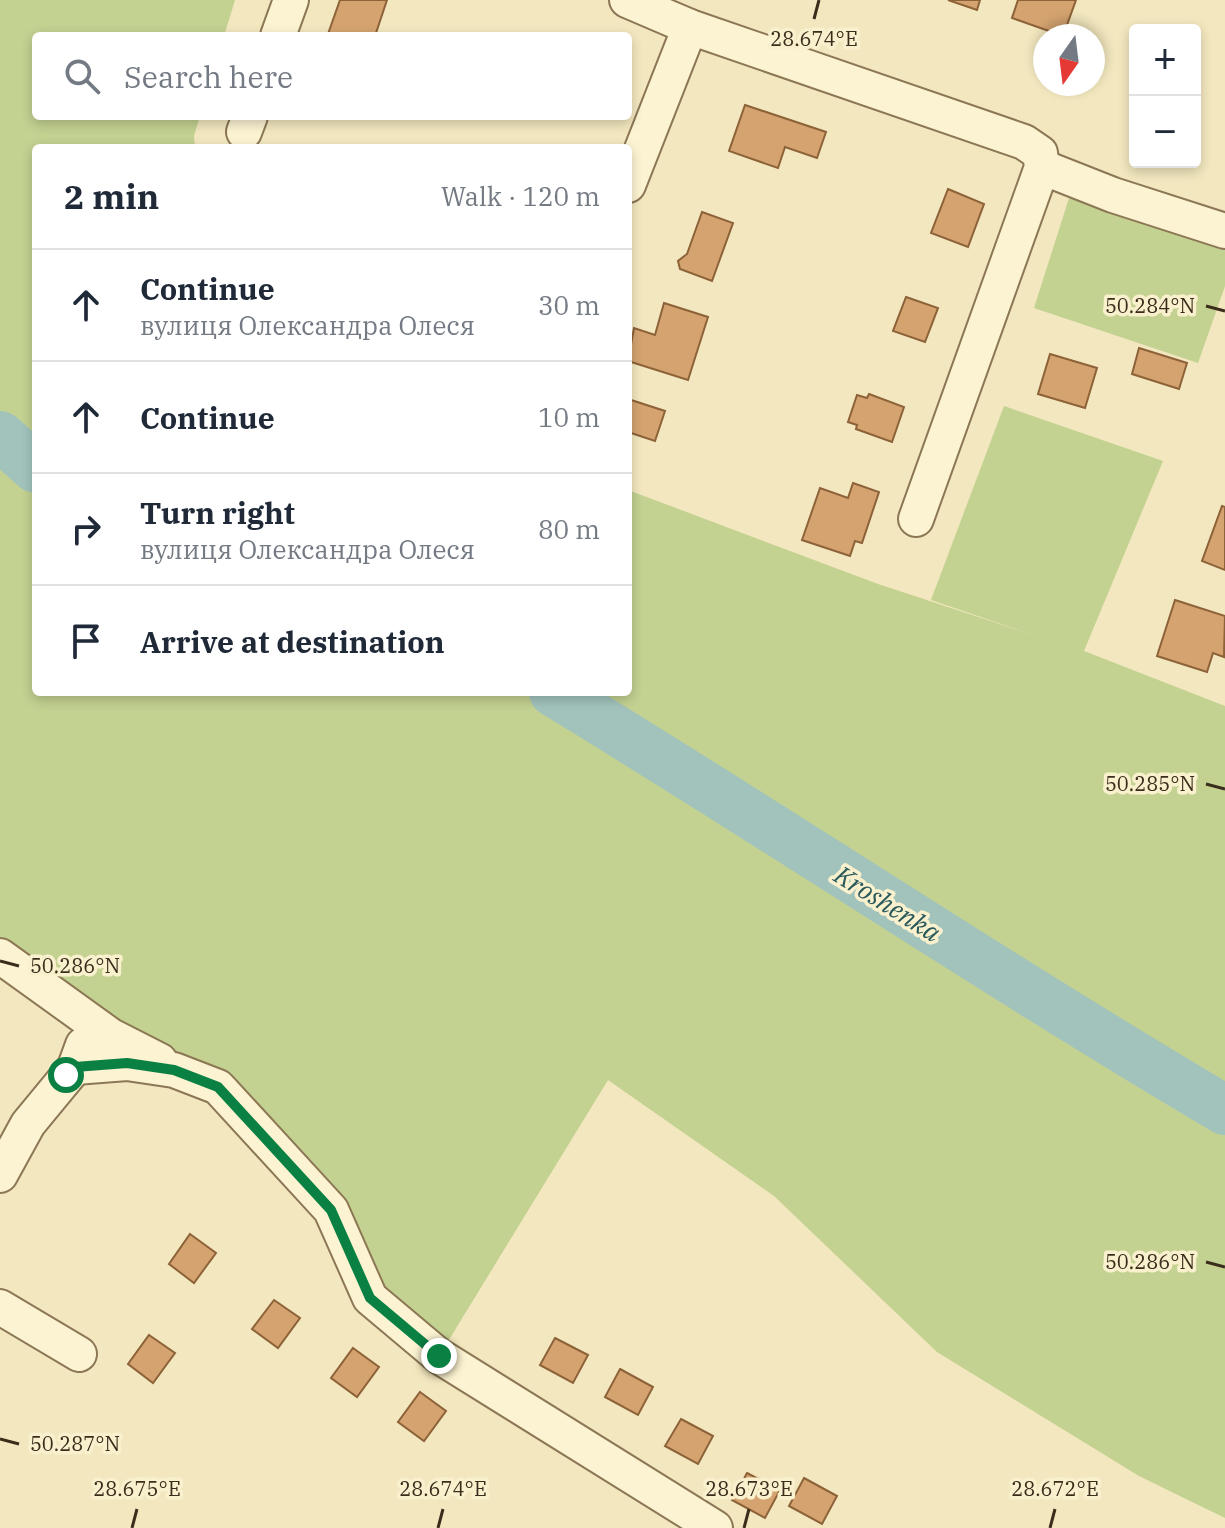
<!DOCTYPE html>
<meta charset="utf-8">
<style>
body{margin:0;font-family:"IBM Plex Serif",serif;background:#f2f2f3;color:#1f2937}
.controls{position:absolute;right:24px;top:24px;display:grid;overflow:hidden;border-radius:8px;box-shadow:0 4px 12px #0003}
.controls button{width:72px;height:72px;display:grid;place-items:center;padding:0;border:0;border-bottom:2px solid #e0e1e3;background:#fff;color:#1f2937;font:40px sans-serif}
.compass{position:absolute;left:1033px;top:24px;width:72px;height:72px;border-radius:50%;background:#fff;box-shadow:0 4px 12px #0003;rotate:194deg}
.stop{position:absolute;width:24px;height:24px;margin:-18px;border:6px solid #0b8043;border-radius:50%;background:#fff}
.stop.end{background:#0b8043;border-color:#fff;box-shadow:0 2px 8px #0008}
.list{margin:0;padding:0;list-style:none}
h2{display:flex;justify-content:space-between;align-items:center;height:104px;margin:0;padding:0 32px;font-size:34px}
h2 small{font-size:26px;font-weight:400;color:#747a83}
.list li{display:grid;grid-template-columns:52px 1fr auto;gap:24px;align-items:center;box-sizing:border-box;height:112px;padding:0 32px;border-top:2px solid #e0e1e3}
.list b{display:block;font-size:30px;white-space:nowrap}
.list p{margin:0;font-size:26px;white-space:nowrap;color:#747a83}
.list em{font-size:26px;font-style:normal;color:#747a83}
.icon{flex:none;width:44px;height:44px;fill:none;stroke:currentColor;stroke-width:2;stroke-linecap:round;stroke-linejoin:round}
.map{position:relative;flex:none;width:1225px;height:1528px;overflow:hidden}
.search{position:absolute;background:#fff;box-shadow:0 4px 12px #0003;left:32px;top:32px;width:600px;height:88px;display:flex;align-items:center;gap:20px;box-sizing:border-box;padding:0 28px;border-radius:8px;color:#747a83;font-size:30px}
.panel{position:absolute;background:#fff;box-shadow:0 4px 12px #0003;left:32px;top:144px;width:600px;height:552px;border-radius:8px}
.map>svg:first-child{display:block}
.green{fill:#c3d191}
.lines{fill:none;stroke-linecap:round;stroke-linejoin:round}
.river{stroke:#a2c3bc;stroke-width:50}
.building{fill:#d4a370;stroke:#8d6238;stroke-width:2}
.minor-casing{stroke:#8c7755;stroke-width:38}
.minor{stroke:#fcf3d2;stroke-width:34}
.route{stroke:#0b8043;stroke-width:10}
.ticks{fill:none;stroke:#3a2d1b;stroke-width:3}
.labels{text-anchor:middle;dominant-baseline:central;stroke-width:7;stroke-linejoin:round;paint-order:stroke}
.water-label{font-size:26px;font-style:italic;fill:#29595b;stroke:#f9f0ce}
.ticks-label{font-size:20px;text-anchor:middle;fill:#3a2d1b;stroke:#f9f0ce;stroke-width:7;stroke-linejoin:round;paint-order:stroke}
</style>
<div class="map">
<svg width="1225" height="1528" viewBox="0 0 1225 1528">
<rect width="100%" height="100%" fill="#f2e7be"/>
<g class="green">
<path d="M 0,0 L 235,0 L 224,36 L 36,36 L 36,116 L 200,116 L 194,136 L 195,148 L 36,148 L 36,692 L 628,692 L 628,490 L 878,584 L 1036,636 L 931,600 L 1004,406 L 1163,461 L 1084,651 L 1225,706 L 1225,1518 L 1139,1476 L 937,1352 L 774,1196 L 608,1080 L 439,1356 L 370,1298 L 331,1210 L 218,1087 L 0,956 Z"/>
<path d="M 1070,195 L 1225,248 L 1225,286 L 1198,363 L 1034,308 Z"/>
</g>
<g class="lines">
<g class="river">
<path d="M 0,436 L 36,468"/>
<path d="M 554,692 C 779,829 998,976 1225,1110"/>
</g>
</g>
<g class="building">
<path d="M 340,0 L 387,0 L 375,36 L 328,34 Z"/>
<path d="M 948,0 L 980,0 L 977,10 Z"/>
<path d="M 1018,0 L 1076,0 L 1063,36 L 1012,18 Z"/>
<path d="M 745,105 L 826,132 L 817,158 L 785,147 L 778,168 L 729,151 Z"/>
<path d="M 948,189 L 984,204 L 968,247 L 931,233 Z"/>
<path d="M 702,212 L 733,223 L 712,281 L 680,269 L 678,261 L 687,254 Z"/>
<path d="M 906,297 L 938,308 L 925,342 L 893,331 Z"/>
<path d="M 664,303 L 708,317 L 688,380 L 628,361 L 634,328 L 655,335 Z"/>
<path d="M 1139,348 L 1187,363 L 1179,389 L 1132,374 Z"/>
<path d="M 1050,354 L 1097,368 L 1085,408 L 1038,394 Z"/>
<path d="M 869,394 L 904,407 L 892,442 L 856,429 L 857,425 L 848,422 L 857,395 L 867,398 Z"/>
<path d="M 628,399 L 665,411 L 655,441 L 628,432 Z"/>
<path d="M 853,483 L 879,492 L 862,543 L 855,541 L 850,556 L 802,540 L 820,488 L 848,498 Z"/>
<path d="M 1222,506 L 1225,507 L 1225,570 L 1202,561 Z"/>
<path d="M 1175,600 L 1225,616 L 1224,657 L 1213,653 L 1207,672 L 1157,656 Z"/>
<path d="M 190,1234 L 216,1253 L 194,1283 L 169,1264 Z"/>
<path d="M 274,1300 L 300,1318 L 278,1348 L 252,1329 Z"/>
<path d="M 149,1335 L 175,1353 L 153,1383 L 128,1364 Z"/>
<path d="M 555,1338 L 588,1355 L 573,1383 L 540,1365 Z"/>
<path d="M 353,1348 L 379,1367 L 357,1397 L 331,1378 Z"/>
<path d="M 620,1369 L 653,1387 L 638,1415 L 605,1397 Z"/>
<path d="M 420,1392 L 446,1411 L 424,1441 L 398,1422 Z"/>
<path d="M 681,1419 L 713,1436 L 698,1464 L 665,1446 Z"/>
<path d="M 747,1473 L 780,1490 L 765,1518 L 732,1500 Z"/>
<path d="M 804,1478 L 837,1496 L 822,1524 L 789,1506 Z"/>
</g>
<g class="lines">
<defs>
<g id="minor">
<path d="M 627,0 L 690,27 L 1024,142 L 1040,153 L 1042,167 L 916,519"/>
<path d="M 278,36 L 291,0"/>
<path d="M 244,132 L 250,116"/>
<path d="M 1042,167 L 1113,195 L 1225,231"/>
<path d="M 628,185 L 690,27"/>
<path d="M 0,956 L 111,1036 L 160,1061"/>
<path d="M 75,1067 L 127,1063 L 174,1070 L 218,1087 L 331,1210 L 370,1298 L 439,1356 L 715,1528"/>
<path d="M 0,1175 L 28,1124 L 75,1067 L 83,1045"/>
<path d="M 0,1307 L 79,1354"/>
</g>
</defs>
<use href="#minor" class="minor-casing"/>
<use href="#minor" class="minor"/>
</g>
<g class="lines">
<path class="route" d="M 66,1075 L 75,1067 L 127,1063 L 174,1070 L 218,1087 L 331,1210 L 370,1298 L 439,1356"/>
</g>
<path class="ticks" d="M 814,19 L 819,0M 1206,306 L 1225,311M 1206,784 L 1225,789M 0,961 L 19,966M 1206,1262 L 1225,1267M 0,1439 L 19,1444M 132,1528 L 137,1509M 438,1528 L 443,1509M 744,1528 L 749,1509M 1050,1528 L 1055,1509"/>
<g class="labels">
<g class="water-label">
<text transform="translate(888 903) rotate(32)">Kroshenka</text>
</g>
</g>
<g class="ticks-label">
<text x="814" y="46">28.674°E</text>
<text x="1150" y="313">50.284°N</text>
<text x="1150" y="791">50.285°N</text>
<text x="75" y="973">50.286°N</text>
<text x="1150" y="1269">50.286°N</text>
<text x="75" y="1451">50.287°N</text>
<text x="137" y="1496">28.675°E</text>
<text x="443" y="1496">28.674°E</text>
<text x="749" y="1496">28.673°E</text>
<text x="1055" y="1496">28.672°E</text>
</g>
</svg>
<div class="controls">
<button>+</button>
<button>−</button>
</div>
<svg class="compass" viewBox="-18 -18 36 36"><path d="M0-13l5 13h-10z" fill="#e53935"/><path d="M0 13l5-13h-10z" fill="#747a83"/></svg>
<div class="stop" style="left:66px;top:1075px"></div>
<div class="stop end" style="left:439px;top:1356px"></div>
<div class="search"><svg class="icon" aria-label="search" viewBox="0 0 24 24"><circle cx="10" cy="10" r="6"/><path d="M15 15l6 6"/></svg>Search here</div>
<section class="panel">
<h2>2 min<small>Walk · 120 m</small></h2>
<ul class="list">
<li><svg class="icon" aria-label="ahead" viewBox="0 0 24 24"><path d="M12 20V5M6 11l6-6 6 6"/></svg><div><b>Continue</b><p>вулиця Олександра Олеся</p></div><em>30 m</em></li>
<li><svg class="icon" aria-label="ahead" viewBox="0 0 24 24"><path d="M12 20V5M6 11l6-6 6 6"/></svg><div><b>Continue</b></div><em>10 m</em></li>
<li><svg class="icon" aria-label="right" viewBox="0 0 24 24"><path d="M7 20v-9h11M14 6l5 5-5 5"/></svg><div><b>Turn right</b><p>вулиця Олександра Олеся</p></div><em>80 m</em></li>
<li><svg class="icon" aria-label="arrive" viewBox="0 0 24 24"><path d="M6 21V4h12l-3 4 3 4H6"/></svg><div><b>Arrive at destination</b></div></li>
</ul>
</section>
</div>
